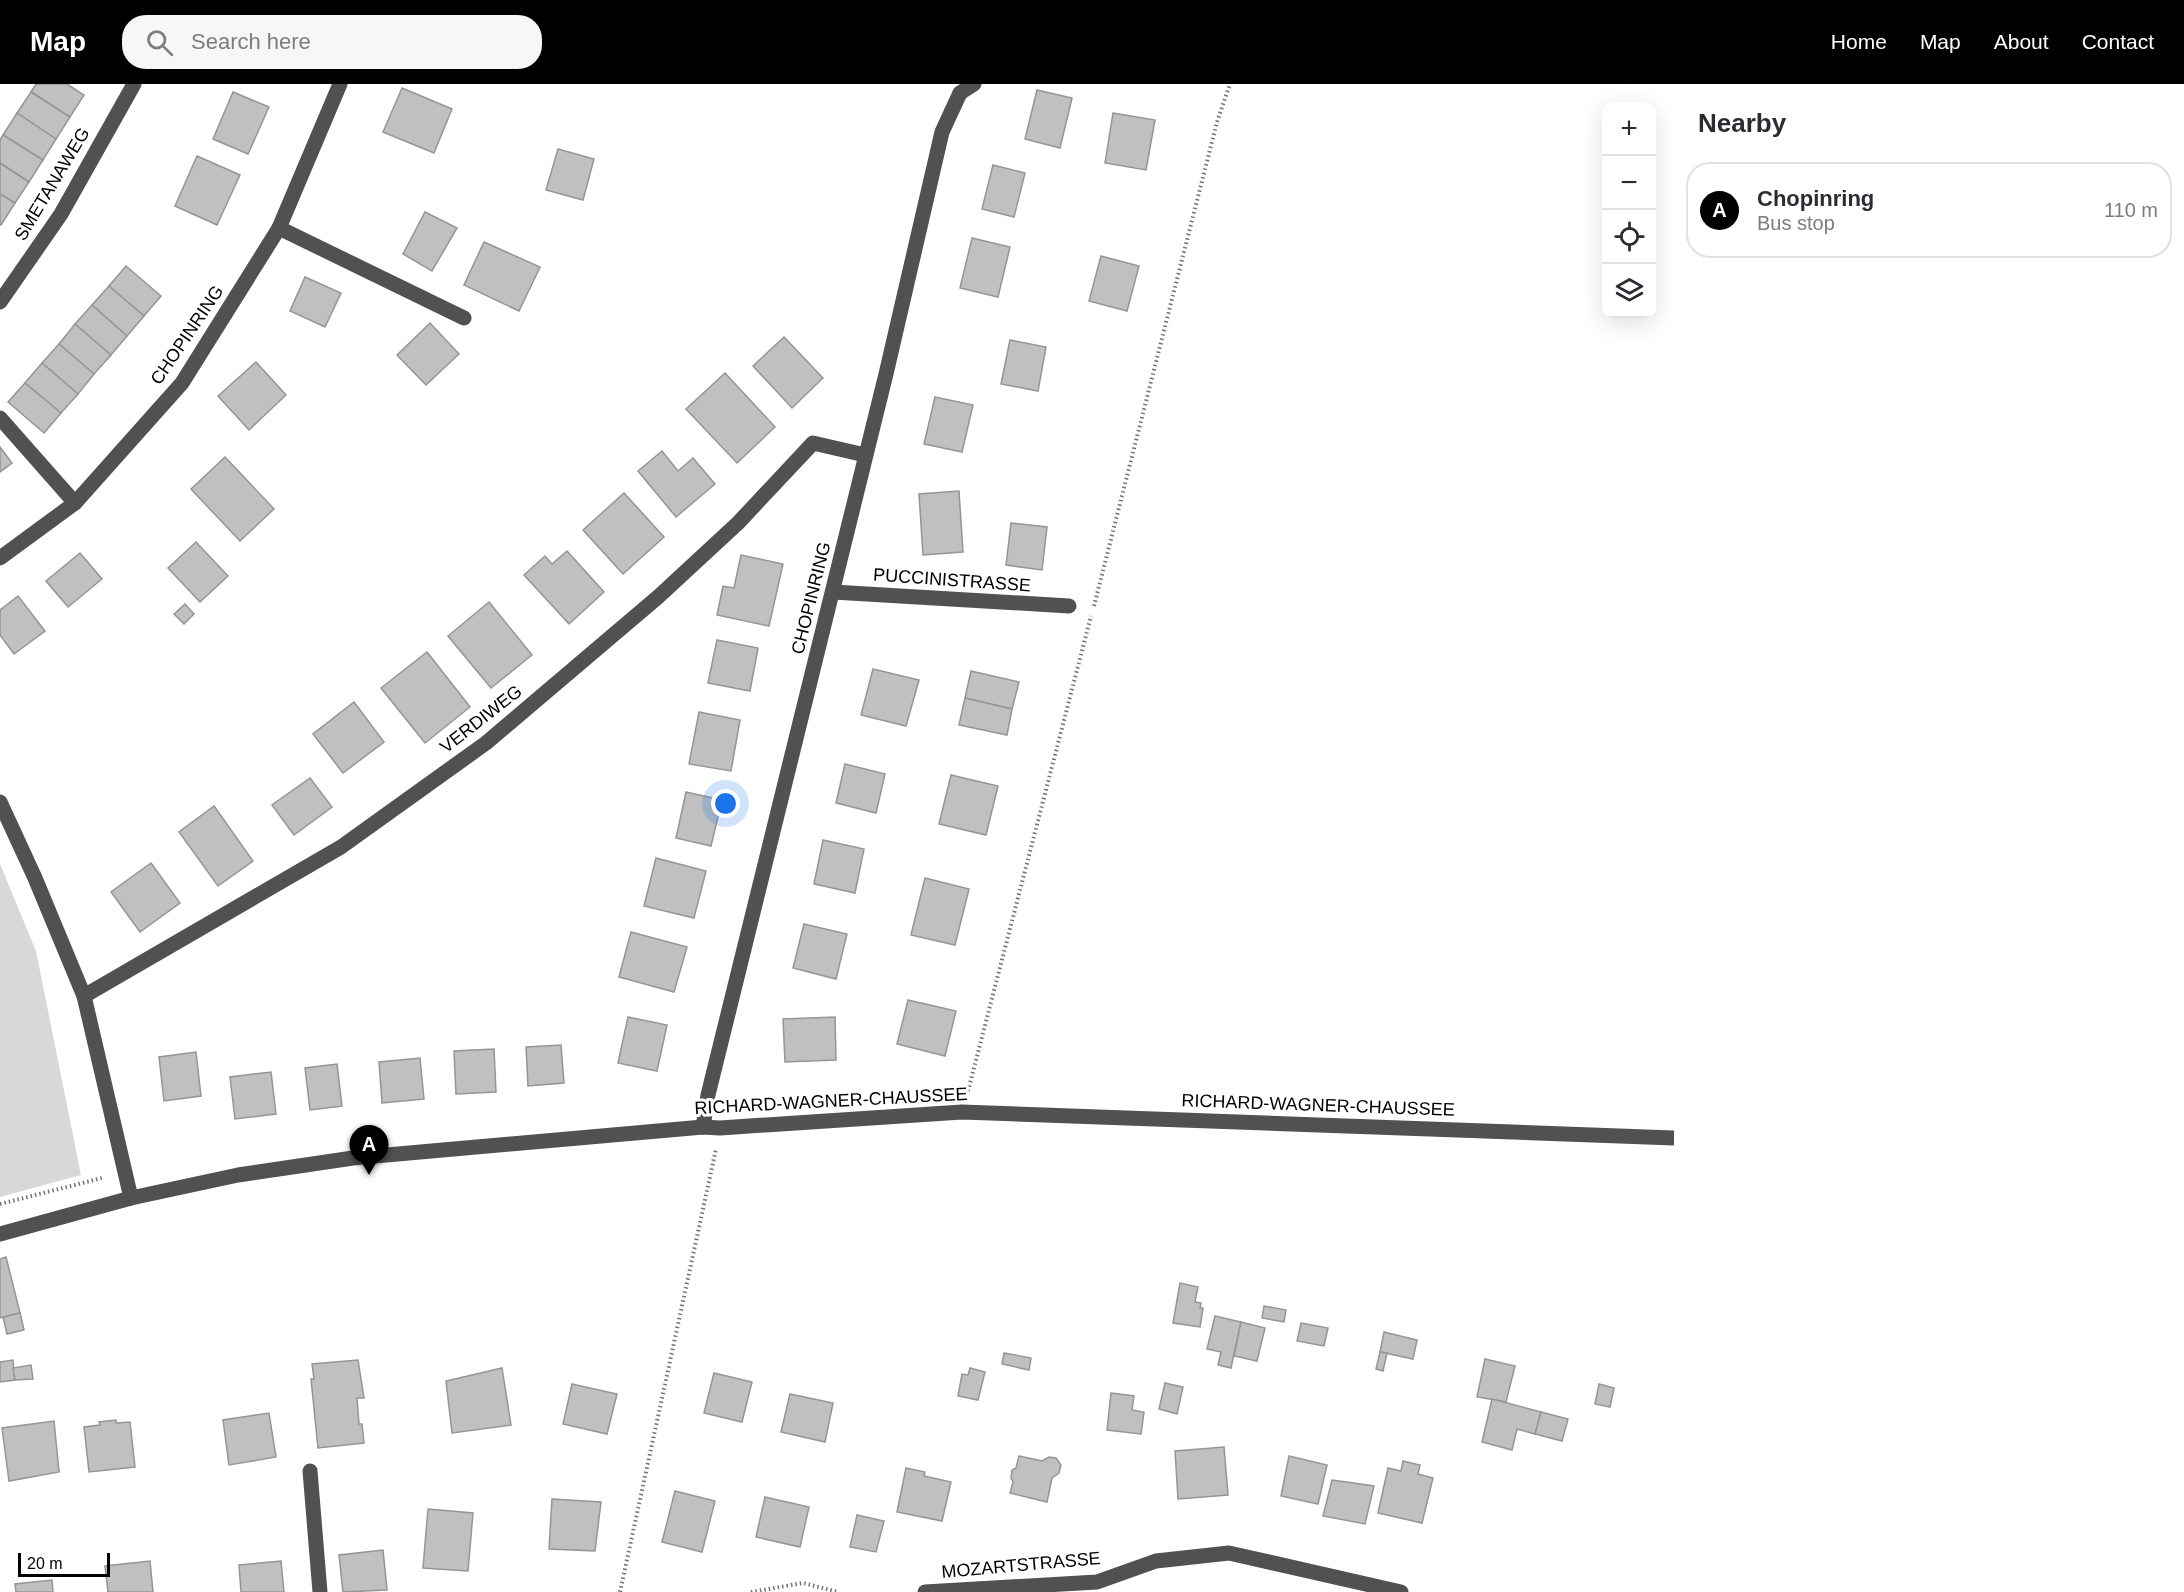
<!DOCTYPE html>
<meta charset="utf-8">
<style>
body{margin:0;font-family:Helvetica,sans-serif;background:#f7f7f7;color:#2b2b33}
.controls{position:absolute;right:18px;top:18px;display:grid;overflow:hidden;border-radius:12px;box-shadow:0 6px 24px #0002}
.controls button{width:54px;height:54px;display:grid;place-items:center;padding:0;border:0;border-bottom:2px solid #e1e1e2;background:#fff;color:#2b2b33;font:30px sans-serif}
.scale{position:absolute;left:18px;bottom:15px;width:92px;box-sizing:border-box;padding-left:6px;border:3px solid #000;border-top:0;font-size:16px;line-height:21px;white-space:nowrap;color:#000;-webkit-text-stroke:4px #fff;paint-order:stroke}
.you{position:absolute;left:726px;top:720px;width:21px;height:21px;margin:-15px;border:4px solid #fff;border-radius:50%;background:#1a73e8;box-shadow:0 0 0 9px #1a73e833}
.badge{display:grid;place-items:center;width:39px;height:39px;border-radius:50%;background:#000;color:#fff;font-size:20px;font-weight:700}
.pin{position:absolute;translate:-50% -50px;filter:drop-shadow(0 2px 3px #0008)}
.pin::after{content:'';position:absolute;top:32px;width:21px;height:18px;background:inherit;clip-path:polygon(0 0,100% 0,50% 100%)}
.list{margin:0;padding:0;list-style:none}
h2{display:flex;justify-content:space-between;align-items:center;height:78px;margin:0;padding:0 24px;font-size:26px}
h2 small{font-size:20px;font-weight:400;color:#7c7c81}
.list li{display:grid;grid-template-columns:39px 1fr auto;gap:18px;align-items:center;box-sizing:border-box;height:96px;margin:0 12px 12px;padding:0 12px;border:2px solid #e1e1e2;border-radius:24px}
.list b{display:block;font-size:22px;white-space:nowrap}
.list p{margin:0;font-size:20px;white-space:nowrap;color:#7c7c81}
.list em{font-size:20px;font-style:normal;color:#7c7c81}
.icon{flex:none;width:33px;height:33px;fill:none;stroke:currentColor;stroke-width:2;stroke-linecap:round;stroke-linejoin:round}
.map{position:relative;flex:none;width:1674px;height:1508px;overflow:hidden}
header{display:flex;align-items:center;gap:36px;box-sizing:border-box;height:84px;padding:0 30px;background:#000;color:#fff}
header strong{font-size:28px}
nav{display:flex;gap:33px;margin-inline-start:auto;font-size:21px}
.search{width:420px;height:54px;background:#f7f7f7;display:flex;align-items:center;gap:15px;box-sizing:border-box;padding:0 21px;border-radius:24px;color:#7c7c81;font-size:22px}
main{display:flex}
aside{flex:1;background:#fff}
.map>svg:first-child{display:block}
.green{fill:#d8d8d8}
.building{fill:#c0c0c0;stroke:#959595;stroke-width:1.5}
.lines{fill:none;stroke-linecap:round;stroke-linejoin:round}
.path{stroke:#737373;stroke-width:4;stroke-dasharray:1.5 3;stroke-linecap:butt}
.minor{stroke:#515151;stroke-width:15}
.labels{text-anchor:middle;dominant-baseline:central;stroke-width:6;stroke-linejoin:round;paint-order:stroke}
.street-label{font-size:18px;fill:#000;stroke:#fff}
</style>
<header>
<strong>Map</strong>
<div class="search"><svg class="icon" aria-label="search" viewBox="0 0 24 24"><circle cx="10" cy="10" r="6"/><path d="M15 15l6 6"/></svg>Search here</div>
<nav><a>Home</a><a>Map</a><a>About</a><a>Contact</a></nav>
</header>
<main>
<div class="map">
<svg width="1674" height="1508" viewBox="0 0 1674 1508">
<rect width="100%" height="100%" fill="#fff"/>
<path class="green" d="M 0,780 L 36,867 L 81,1091 L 0,1113 Z"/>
<g class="building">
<path d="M 36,0 L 67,0 L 84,11 L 70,33 L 31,8 Z"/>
<path d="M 402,4 L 452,25 L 434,69 L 383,48 Z"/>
<path d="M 1037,6 L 1072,14 L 1060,64 L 1025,55 Z"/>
<path d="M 31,8 L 70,33 L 56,55 L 17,29 Z"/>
<path d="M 233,8 L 269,23 L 248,70 L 213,55 Z"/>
<path d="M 17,29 L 56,55 L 43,76 L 3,51 Z"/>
<path d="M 1113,29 L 1155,36 L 1146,86 L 1105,79 Z"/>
<path d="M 3,51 L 43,76 L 29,98 L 0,79 L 0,56 Z"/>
<path d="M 558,65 L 594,75 L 583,116 L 546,106 Z"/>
<path d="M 197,72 L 240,91 L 217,141 L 175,122 Z"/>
<path d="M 0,79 L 29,98 L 15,119 L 0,110 Z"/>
<path d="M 993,81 L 1025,89 L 1014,133 L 982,125 Z"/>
<path d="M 0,110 L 15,119 L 1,141 L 0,140 Z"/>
<path d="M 425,128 L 457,144 L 432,187 L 403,170 Z"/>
<path d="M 972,154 L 1010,163 L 998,213 L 960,204 Z"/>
<path d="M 484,158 L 540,183 L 519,227 L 464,201 Z"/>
<path d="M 1101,172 L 1139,182 L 1127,227 L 1089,217 Z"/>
<path d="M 126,182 L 161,212 L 144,232 L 109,202 Z"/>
<path d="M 305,193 L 341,209 L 325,243 L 290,227 Z"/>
<path d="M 109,202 L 144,232 L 127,252 L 92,221 Z"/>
<path d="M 92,221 L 127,252 L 111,271 L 75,240 Z"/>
<path d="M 430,239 L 459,270 L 426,301 L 397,271 Z"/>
<path d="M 75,240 L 111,271 L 94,290 L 59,260 Z"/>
<path d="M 784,253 L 823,294 L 792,324 L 753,282 Z"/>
<path d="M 1010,256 L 1046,263 L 1038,307 L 1001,300 Z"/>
<path d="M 59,260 L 94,290 L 78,310 L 42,279 Z"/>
<path d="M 256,278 L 286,311 L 249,346 L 218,312 Z"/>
<path d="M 42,279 L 78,310 L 61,329 L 25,299 Z"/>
<path d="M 725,289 L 775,343 L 737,379 L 686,325 Z"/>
<path d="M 25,299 L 61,329 L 44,349 L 8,318 Z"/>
<path d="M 935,313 L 973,321 L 962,368 L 924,360 Z"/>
<path d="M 0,363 L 12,379 L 0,388 Z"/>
<path d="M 662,367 L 678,387 L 693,374 L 715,400 L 676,433 L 638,387 Z"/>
<path d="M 225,373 L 274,425 L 240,457 L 191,405 Z"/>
<path d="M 959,407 L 963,468 L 923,471 L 919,410 Z"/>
<path d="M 624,409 L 664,453 L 623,490 L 583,446 Z"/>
<path d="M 1011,439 L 1047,443 L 1042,486 L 1006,481 Z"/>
<path d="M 196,458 L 228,492 L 200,518 L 168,484 Z"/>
<path d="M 567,467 L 604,508 L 569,540 L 524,491 L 545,472 L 552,480 Z"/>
<path d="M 80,469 L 102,495 L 68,523 L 46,497 Z"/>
<path d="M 741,471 L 783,480 L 769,542 L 717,531 L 723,502 L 734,504 Z"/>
<path d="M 18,512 L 45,547 L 14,570 L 0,551 L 0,526 Z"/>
<path d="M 489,518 L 532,571 L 491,604 L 448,552 Z"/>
<path d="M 185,520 L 194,530 L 184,540 L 174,530 Z"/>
<path d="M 717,556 L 758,564 L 750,607 L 708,599 Z"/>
<path d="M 427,568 L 470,623 L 425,659 L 381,604 Z"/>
<path d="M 873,585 L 919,596 L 906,642 L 861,631 Z"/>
<path d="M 971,587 L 1019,598 L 1012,625 L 965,614 Z"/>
<path d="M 965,614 L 1012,625 L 1007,651 L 959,641 Z"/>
<path d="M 354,618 L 384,658 L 343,689 L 313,650 Z"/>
<path d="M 699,628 L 740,636 L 731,687 L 689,680 Z"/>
<path d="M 845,680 L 885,690 L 876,729 L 836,719 Z"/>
<path d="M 951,691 L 998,702 L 986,751 L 939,740 Z"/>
<path d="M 310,694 L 332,723 L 294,751 L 272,721 Z"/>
<path d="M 686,708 L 722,716 L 711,762 L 676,754 Z"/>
<path d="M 214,722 L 253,777 L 218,802 L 179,748 Z"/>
<path d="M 823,756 L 864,765 L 855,809 L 814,800 Z"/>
<path d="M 656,774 L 706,787 L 694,834 L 644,822 Z"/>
<path d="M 151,779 L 180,819 L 140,848 L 111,808 Z"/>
<path d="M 925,794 L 969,805 L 955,861 L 911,851 Z"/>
<path d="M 804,840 L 847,850 L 836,895 L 793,884 Z"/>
<path d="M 631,848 L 687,863 L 674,908 L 619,893 Z"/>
<path d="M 908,916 L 956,927 L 945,972 L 897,960 Z"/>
<path d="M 628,933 L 667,941 L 657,987 L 618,979 Z"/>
<path d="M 835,933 L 836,976 L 785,978 L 783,935 Z"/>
<path d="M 561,961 L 564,999 L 528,1002 L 526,963 Z"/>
<path d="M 494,965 L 496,1008 L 456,1010 L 454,967 Z"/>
<path d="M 196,968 L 201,1012 L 164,1017 L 159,973 Z"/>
<path d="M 420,974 L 424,1015 L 382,1019 L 379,978 Z"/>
<path d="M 337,980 L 342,1022 L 310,1026 L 305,984 Z"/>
<path d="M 271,988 L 276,1030 L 235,1035 L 230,993 Z"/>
<path d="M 6,1173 L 20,1229 L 0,1234 L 0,1175 Z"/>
<path d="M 1180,1199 L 1198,1203 L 1195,1218 L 1201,1219 L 1200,1224 L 1203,1224 L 1200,1243 L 1173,1239 Z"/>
<path d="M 1264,1222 L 1286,1226 L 1284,1238 L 1262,1234 Z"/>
<path d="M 20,1229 L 24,1246 L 7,1250 L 3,1233 Z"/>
<path d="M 1215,1232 L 1241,1238 L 1231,1284 L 1218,1281 L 1221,1268 L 1207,1265 Z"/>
<path d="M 1241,1238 L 1265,1244 L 1257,1277 L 1234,1272 Z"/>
<path d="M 1301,1239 L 1328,1244 L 1324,1262 L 1297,1257 Z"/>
<path d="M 1384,1248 L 1417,1256 L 1413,1275 L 1380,1268 Z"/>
<path d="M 1380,1268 L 1387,1269 L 1383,1287 L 1376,1285 Z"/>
<path d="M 1004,1269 L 1031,1274 L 1029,1286 L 1002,1280 Z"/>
<path d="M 1485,1275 L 1515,1282 L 1506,1318 L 1477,1313 Z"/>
<path d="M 13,1276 L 15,1296 L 0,1298 L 0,1278 Z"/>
<path d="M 358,1276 L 364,1314 L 357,1314 L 359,1340 L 362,1340 L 364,1359 L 318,1364 L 311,1295 L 314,1295 L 312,1280 Z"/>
<path d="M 31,1281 L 33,1295 L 15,1296 L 13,1284 Z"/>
<path d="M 502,1284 L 511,1341 L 452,1349 L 446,1297 Z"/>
<path d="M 970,1284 L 985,1288 L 978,1316 L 958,1312 L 962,1290 L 968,1291 Z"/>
<path d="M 714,1289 L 752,1298 L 742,1338 L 704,1329 Z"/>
<path d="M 1165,1299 L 1183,1303 L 1177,1330 L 1159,1325 Z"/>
<path d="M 572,1300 L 617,1310 L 607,1350 L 563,1340 Z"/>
<path d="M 1599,1300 L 1614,1304 L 1610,1323 L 1595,1320 Z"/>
<path d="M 1111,1309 L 1134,1312 L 1132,1326 L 1144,1328 L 1141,1350 L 1107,1346 Z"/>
<path d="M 790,1310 L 833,1319 L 825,1358 L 781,1348 Z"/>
<path d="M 1492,1315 L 1541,1328 L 1535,1350 L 1517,1345 L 1512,1366 L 1482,1358 Z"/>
<path d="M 1541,1328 L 1568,1335 L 1562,1357 L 1535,1350 Z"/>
<path d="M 269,1329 L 276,1373 L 229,1381 L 223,1336 Z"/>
<path d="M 116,1336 L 116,1339 L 130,1338 L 135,1383 L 89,1388 L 84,1343 L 100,1341 L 99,1338 Z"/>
<path d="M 54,1337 L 59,1388 L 9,1397 L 2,1344 Z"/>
<path d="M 1224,1363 L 1228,1411 L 1178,1415 L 1175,1367 Z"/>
<path d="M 1019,1372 L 1042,1377 L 1049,1373 L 1056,1374 L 1061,1381 L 1059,1389 L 1052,1394 L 1047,1418 L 1010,1409 L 1013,1398 L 1011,1394 L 1012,1386 L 1016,1384 Z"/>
<path d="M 1289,1372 L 1327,1381 L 1318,1420 L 1281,1412 Z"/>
<path d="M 1403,1377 L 1420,1381 L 1418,1390 L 1433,1394 L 1422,1439 L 1378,1429 L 1388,1384 L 1401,1387 Z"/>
<path d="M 906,1384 L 925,1388 L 924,1392 L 951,1398 L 942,1437 L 897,1428 Z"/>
<path d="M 1332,1396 L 1374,1402 L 1365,1440 L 1323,1432 Z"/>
<path d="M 675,1407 L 715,1417 L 702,1468 L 662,1458 Z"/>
<path d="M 765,1413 L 809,1423 L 800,1463 L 756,1453 Z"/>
<path d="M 552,1415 L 601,1418 L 595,1467 L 549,1465 Z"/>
<path d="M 428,1425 L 473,1429 L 468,1487 L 423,1484 Z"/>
<path d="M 857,1431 L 884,1437 L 876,1468 L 850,1463 Z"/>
<path d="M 383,1466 L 387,1506 L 343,1508 L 339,1471 Z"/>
<path d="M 150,1477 L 153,1508 L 108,1508 L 105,1482 Z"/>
<path d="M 281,1477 L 284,1508 L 241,1508 L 239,1481 Z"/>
<path d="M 52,1496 L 53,1508 L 16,1508 L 15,1500 Z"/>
</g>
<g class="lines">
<g class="path">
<path d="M 1094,522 L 1217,38 L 1230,0"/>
<path d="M 968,1007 L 1091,532"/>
<path d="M 0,1120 L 102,1094"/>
<path d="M 620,1508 L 716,1065"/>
<path d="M 751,1508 L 803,1499 L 838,1508"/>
</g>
<g class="minor">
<path d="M 960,9 L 974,0"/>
<path d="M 279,144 L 464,234"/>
<path d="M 0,218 L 61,130 L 134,0"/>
<path d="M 0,334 L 75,419"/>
<path d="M 0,474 L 75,419 L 182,299 L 279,144 L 340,0"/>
<path d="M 833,508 L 1069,522"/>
<path d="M 0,718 L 35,794 L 84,912 L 131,1114"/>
<path d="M 84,912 L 341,763 L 486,659 L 658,513 L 738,439 L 813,359 L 865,371"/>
<path d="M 703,1043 L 708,1011 L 886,290 L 942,48 L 960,9"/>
<path d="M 0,1150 L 131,1114 L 238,1091 L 353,1074 L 703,1043 L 720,1044 L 962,1028 L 1674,1054"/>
<path d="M 310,1387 L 320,1508"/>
<path d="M 925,1508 L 1097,1498 L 1156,1477 L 1229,1469 L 1401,1508"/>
</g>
</g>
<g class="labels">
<g class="street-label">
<text transform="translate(52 100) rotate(-59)">SMETANAWEG</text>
<text transform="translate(187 251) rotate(-56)">CHOPINRING</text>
<text transform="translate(952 496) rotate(4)">PUCCINISTRASSE</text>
<text transform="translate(811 514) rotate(-76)">CHOPINRING</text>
<text transform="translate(481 635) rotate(-38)">VERDIWEG</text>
<text transform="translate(831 1017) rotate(-3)">RICHARD-WAGNER-CHAUSSEE</text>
<text transform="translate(1318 1021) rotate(2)">RICHARD-WAGNER-CHAUSSEE</text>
<text transform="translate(1021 1481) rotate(-5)">MOZARTSTRASSE</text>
</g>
</g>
</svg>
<div class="controls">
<button>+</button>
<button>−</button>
<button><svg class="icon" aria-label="locate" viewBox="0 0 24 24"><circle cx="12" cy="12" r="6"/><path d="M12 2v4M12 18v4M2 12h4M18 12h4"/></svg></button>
<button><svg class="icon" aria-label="layers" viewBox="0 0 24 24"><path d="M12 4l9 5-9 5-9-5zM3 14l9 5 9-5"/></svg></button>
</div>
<div class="scale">20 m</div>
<div class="you"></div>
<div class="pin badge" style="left:369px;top:1091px">A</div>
</div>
<aside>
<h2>Nearby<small></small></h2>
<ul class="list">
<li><span class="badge">A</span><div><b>Chopinring</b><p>Bus stop</p></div><em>110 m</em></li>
</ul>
</aside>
</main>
